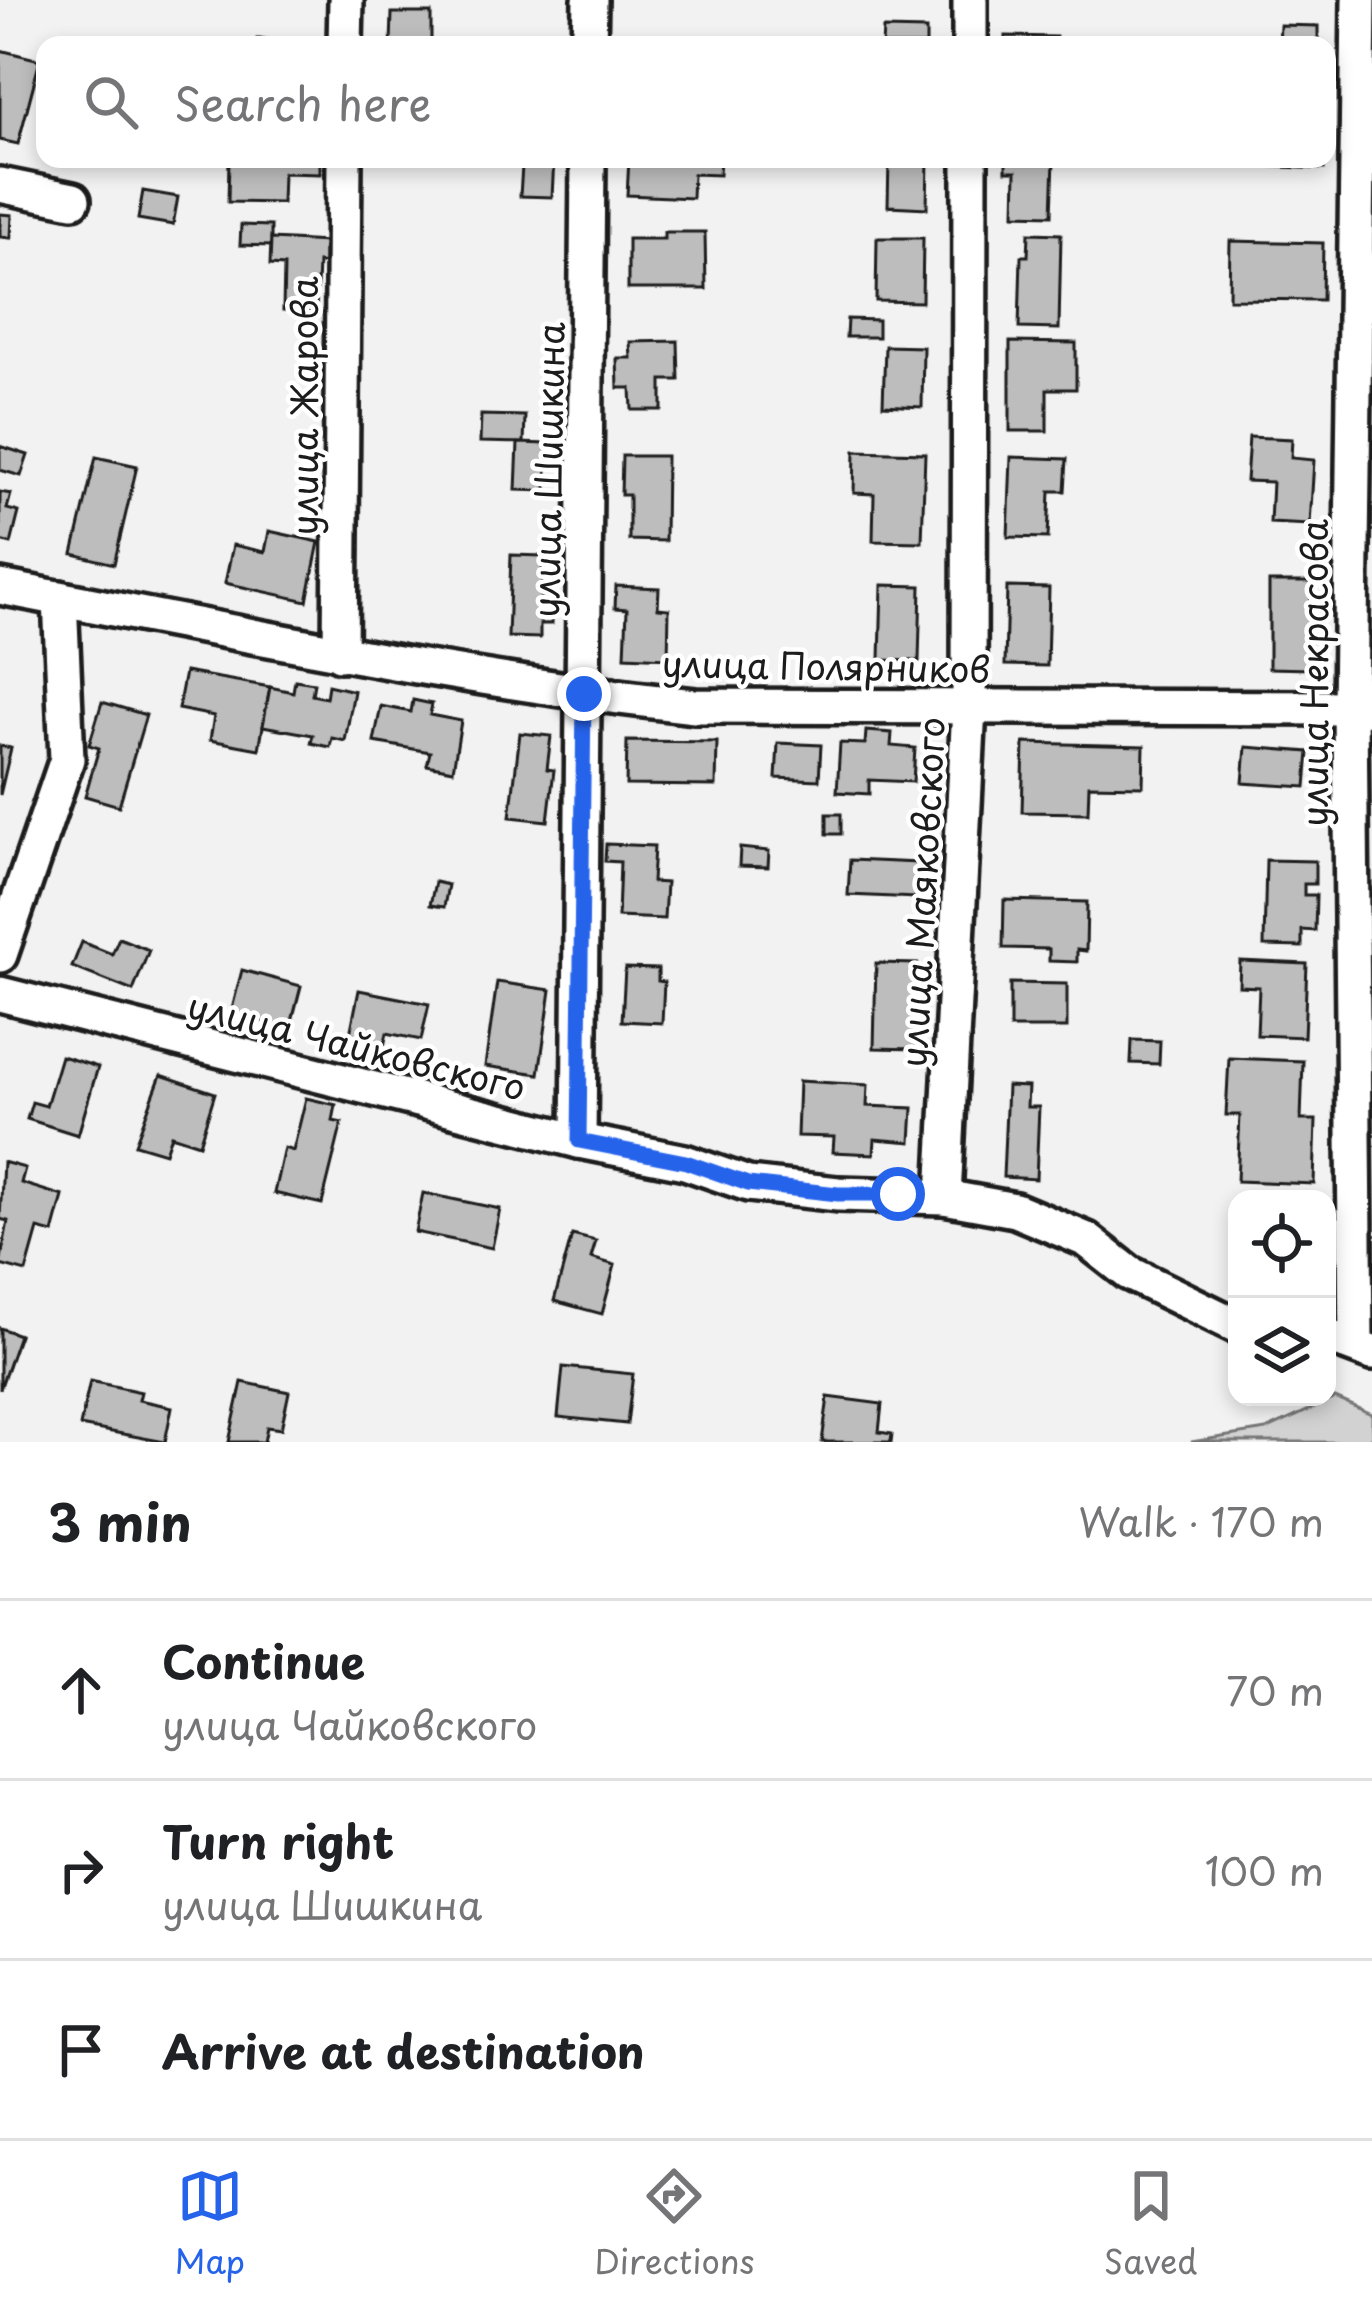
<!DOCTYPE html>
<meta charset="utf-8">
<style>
body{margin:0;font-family:"Playpen Sans",sans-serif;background:#f2f2f2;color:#202124}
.controls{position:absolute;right:36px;bottom:36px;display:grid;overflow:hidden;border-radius:24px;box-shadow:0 6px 18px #0003}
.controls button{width:108px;height:108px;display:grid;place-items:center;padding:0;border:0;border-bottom:3px solid #e0e0e0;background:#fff;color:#202124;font:60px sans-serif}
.stop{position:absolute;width:36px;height:36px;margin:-27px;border:9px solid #2563eb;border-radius:50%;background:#fff}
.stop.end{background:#2563eb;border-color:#fff;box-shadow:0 3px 12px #0008}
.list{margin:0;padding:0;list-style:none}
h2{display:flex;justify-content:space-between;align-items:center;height:156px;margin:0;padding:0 48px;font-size:51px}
h2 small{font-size:39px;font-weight:400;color:#757577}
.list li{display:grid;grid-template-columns:78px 1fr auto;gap:36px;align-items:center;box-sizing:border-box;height:180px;padding:0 48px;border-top:3px solid #e0e0e0}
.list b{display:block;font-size:45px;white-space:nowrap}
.list p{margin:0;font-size:39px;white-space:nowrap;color:#757577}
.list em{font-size:39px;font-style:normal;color:#757577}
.icon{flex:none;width:66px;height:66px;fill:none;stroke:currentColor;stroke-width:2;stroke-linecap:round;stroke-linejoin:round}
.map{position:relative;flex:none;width:1372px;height:1442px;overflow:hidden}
.search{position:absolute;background:#fff;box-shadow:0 6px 18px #0003;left:36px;right:36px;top:36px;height:132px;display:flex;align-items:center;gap:30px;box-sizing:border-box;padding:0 42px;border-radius:24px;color:#757577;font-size:45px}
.sheet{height:696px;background:#fff}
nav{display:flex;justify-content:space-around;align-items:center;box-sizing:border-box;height:168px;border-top:3px solid #e0e0e0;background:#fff;font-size:33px;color:#757577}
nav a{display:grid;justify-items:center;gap:6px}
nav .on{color:#2563eb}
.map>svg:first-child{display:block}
.green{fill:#d2d2d2;stroke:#777;stroke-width:3}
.building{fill:#bdbdbd;stroke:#1c1c1c;stroke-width:3}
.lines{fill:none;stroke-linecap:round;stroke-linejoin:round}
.minor-casing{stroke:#1c1c1c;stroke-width:42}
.minor{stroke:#fff;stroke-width:33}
.route{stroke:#2563eb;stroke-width:15}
.labels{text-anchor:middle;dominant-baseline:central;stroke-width:9;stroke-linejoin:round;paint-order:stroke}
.street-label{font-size:36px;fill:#1c1c1c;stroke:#fff}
</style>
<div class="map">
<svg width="1372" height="1442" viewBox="0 0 1372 1442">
<rect width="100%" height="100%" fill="#f2f2f2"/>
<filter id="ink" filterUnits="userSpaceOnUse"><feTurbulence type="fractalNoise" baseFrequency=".00833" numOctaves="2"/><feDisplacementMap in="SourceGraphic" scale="24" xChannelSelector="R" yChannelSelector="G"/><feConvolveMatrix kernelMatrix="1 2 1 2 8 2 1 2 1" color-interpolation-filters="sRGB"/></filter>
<g filter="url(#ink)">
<path class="green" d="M 1335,1398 L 1372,1414 L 1372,1442 L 1191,1442 L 1266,1430 Z"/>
<g class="building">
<path d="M 392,13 L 431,13 L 431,45 L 391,45 Z"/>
<path d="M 1280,25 L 1318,26 L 1318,45 L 1279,45 Z"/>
<path d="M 883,29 L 926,30 L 926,45 L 882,45 Z"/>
<path d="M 1005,36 L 1056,37 L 1056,45 L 1005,45 Z"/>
<path d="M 257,39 L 313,41 L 313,45 L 257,45 Z"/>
<path d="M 0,50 L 40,60 L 18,144 L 0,140 Z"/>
<path d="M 229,159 L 320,159 L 320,174 L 283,173 L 282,203 L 228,202 Z"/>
<path d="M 510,159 L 554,159 L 552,197 L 520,196 L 522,166 L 510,165 Z"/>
<path d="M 629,159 L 720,159 L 719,175 L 693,174 L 692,198 L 627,195 Z"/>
<path d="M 889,159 L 928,159 L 927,208 L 888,206 Z"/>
<path d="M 1006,159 L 1054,159 L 1052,215 L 1015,214 L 1016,171 L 1006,171 Z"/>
<path d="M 1262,159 L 1324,159 L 1324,169 L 1261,166 Z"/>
<path d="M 143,191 L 178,197 L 173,225 L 138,219 Z"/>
<path d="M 0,214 L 12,215 L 11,238 L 0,237 Z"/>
<path d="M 241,225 L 271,226 L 271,246 L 240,245 Z"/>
<path d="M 664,232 L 705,232 L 706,289 L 628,289 L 628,239 L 664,239 Z"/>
<path d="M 1029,233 L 1061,234 L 1059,329 L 1019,328 L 1021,256 L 1028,256 Z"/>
<path d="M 877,238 L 923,238 L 922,302 L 876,301 Z"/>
<path d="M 271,239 L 327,242 L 326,264 L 318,263 L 316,311 L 283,310 L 284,266 L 270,265 Z"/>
<path d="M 1230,241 L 1323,243 L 1322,300 L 1229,299 Z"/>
<path d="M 847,319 L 878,320 L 878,337 L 846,337 Z"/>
<path d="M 678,341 L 679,380 L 662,380 L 662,410 L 632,410 L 631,388 L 618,388 L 617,358 L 631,358 L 630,342 Z"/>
<path d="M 1010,342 L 1076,343 L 1076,389 L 1047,389 L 1047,431 L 1010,431 Z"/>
<path d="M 885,346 L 923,347 L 922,407 L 883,405 Z"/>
<path d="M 481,415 L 525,416 L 524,443 L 480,442 Z"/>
<path d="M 1249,437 L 1292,439 L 1291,458 L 1314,460 L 1310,525 L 1270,523 L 1272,482 L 1246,481 Z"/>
<path d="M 518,443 L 548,444 L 546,491 L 516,490 Z"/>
<path d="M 0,446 L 28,455 L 21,476 L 0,470 Z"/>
<path d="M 855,451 L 925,453 L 922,542 L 873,541 L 874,494 L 854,493 Z"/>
<path d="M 622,456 L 666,456 L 665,541 L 629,540 L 629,495 L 621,495 Z"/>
<path d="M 96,457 L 137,466 L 114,564 L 73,554 Z"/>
<path d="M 1011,457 L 1067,459 L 1065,491 L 1050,491 L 1048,538 L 1008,537 Z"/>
<path d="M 0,492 L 11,494 L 7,509 L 19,512 L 11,544 L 0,541 Z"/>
<path d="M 269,531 L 319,542 L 307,601 L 225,583 L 233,545 L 265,552 Z"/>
<path d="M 511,555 L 543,556 L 541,597 L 552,598 L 551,624 L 540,624 L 540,638 L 508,637 Z"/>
<path d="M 1269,582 L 1311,582 L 1310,669 L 1269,668 Z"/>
<path d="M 882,585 L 921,586 L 919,661 L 880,660 Z"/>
<path d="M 616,586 L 659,588 L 658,608 L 669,609 L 668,658 L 625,656 L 627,609 L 615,608 Z"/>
<path d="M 1007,587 L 1049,588 L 1047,666 L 1005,665 Z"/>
<path d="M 185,672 L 270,687 L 259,749 L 210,740 L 214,716 L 178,709 Z"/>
<path d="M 295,680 L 314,683 L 312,695 L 326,698 L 328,685 L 354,691 L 345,741 L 332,738 L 330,747 L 311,743 L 313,735 L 263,726 L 270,687 L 293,692 Z"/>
<path d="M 413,700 L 432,704 L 430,715 L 461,721 L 453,770 L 427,765 L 430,752 L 374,742 L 381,706 L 411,712 Z"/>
<path d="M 102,702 L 146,715 L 119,806 L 85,796 L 99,748 L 89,745 Z"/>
<path d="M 866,731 L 892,733 L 891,746 L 915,748 L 913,782 L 869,780 L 869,794 L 837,792 L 840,743 L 865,744 Z"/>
<path d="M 520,733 L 551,736 L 547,769 L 554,770 L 548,821 L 510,817 Z"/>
<path d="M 627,741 L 717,742 L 716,786 L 626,785 Z"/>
<path d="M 778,743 L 821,745 L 819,780 L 776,778 Z"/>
<path d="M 1024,743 L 1144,746 L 1143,786 L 1089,785 L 1088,813 L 1022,812 Z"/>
<path d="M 0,746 L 11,748 L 0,795 Z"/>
<path d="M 1246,747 L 1309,752 L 1306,787 L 1243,783 Z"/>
<rect x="827" y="814" width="14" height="20"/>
<path d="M 606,844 L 654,846 L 652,882 L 666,883 L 664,919 L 618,917 L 620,862 L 605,861 Z"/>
<path d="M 740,848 L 769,851 L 768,867 L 739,866 Z"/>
<path d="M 850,860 L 919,863 L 917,898 L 848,895 Z"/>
<path d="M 1266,860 L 1315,861 L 1315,884 L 1304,884 L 1304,895 L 1316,895 L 1315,931 L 1302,930 L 1302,947 L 1264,946 Z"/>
<path d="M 435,882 L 448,885 L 444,907 L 430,905 Z"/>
<path d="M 1004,900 L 1087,902 L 1086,951 L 1077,950 L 1077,962 L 1049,961 L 1049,949 L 1003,948 Z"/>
<path d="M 119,938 L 149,950 L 133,991 L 72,967 L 82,942 L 112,954 Z"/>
<path d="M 1240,961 L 1307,964 L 1304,1037 L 1257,1035 L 1259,987 L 1239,986 Z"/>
<path d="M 876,963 L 918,964 L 917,1010 L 925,1010 L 925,1030 L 917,1030 L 916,1049 L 874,1048 Z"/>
<path d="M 625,968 L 658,969 L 658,981 L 664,982 L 662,1023 L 622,1021 Z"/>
<path d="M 242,970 L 301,986 L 290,1029 L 231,1013 Z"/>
<path d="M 497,982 L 551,990 L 539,1074 L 485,1066 Z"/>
<path d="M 1010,983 L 1067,984 L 1067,1028 L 1010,1028 Z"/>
<path d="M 359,990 L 429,1004 L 421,1040 L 387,1033 L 384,1046 L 349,1039 Z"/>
<path d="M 1132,1040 L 1160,1041 L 1159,1064 L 1131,1063 Z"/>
<path d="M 61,1056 L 98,1067 L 78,1135 L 27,1119 L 32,1102 L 46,1106 Z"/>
<path d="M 1229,1058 L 1303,1061 L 1301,1120 L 1316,1120 L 1314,1184 L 1237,1181 L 1240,1115 L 1226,1115 Z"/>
<path d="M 161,1075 L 215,1093 L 199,1144 L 171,1135 L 165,1153 L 135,1144 Z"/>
<path d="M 799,1081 L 868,1085 L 867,1106 L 913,1108 L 911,1142 L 875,1139 L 874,1154 L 833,1152 L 834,1137 L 797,1136 Z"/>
<path d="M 1007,1086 L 1028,1087 L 1027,1107 L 1039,1107 L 1036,1179 L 1003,1177 Z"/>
<path d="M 306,1098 L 336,1105 L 333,1121 L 342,1123 L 322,1204 L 274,1193 L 284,1148 L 293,1151 Z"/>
<path d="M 3,1162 L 25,1168 L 21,1183 L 63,1196 L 53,1233 L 38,1229 L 26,1272 L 0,1265 L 8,1221 L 0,1219 Z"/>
<path d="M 423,1193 L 500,1209 L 492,1248 L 415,1232 Z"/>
<path d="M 572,1235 L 596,1241 L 591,1258 L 615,1265 L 602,1314 L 554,1301 Z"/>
<path d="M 0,1328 L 19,1335 L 0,1389 Z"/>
<path d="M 563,1367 L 633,1374 L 627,1424 L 558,1417 Z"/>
<path d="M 90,1381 L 141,1392 L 139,1400 L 172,1407 L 165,1442 L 80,1426 Z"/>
<path d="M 242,1382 L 289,1392 L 281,1429 L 267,1427 L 264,1442 L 229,1442 Z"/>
<path d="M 828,1397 L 882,1404 L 879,1432 L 892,1434 L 891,1442 L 822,1442 Z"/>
</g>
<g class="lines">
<defs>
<g id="minor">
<path d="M 345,45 L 346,0"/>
<path d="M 589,45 L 590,0"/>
<path d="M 970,45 L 970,0"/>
<path d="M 0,185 L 73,200"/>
<path d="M 0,587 C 231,631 461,681 695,706 L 1372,708"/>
<path d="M 340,654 L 344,159"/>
<path d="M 0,955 L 67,759 L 60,598"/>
<path d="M 0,994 L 579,1141 L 685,1162 L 748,1184 L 838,1194 L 944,1197 L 1015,1210 L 1087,1240 L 1129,1273 L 1237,1326"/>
<path d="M 579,1141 L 588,159"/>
<path d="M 944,1197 L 969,707 L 970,159"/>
<path d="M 1327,1336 L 1372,1353"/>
<path d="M 1356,1345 L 1350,708 L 1359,0"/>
</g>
</defs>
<use href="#minor" class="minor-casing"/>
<use href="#minor" class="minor"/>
</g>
</g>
<g class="lines" filter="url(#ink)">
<path class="route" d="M 584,694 L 579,1141 L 686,1162 L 748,1184 L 838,1194 L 898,1194"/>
</g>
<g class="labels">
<g class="street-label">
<text transform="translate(303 406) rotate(-90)">улица Жарова</text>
<text transform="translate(547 470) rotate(-89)">улица Шишкина</text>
<text transform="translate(826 665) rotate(1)">улица Полярников</text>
<text transform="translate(1313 673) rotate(-90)">улица Некрасова</text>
<text transform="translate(921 892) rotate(-87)">улица Маяковского</text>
<text transform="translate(357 1045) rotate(14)">улица Чайковского</text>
</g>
</g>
</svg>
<div class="controls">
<button><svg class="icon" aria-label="locate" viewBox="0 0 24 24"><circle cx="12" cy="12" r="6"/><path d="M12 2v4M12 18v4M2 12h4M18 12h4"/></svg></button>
<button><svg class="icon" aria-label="layers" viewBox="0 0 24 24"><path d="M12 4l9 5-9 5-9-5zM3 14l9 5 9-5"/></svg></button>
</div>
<div class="stop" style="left:898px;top:1194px"></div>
<div class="stop end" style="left:584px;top:694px"></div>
<div class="search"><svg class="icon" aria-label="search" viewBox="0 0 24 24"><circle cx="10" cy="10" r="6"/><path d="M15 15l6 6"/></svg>Search here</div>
</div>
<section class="sheet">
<h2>3 min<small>Walk · 170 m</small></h2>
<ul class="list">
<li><svg class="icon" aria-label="ahead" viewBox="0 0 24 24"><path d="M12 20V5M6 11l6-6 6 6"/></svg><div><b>Continue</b><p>улица Чайковского</p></div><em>70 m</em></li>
<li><svg class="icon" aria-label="right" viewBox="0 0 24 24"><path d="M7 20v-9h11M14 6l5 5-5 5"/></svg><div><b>Turn right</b><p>улица Шишкина</p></div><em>100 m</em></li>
<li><svg class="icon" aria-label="arrive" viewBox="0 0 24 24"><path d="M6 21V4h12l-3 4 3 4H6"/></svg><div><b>Arrive at destination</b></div></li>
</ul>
</section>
<nav>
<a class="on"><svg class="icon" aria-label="map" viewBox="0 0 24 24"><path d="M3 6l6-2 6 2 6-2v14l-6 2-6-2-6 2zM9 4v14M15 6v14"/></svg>Map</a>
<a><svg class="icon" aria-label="directions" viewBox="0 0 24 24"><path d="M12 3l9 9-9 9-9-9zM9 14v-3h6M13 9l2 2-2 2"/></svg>Directions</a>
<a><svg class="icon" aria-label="saved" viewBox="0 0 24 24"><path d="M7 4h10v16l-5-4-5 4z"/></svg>Saved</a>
</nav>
